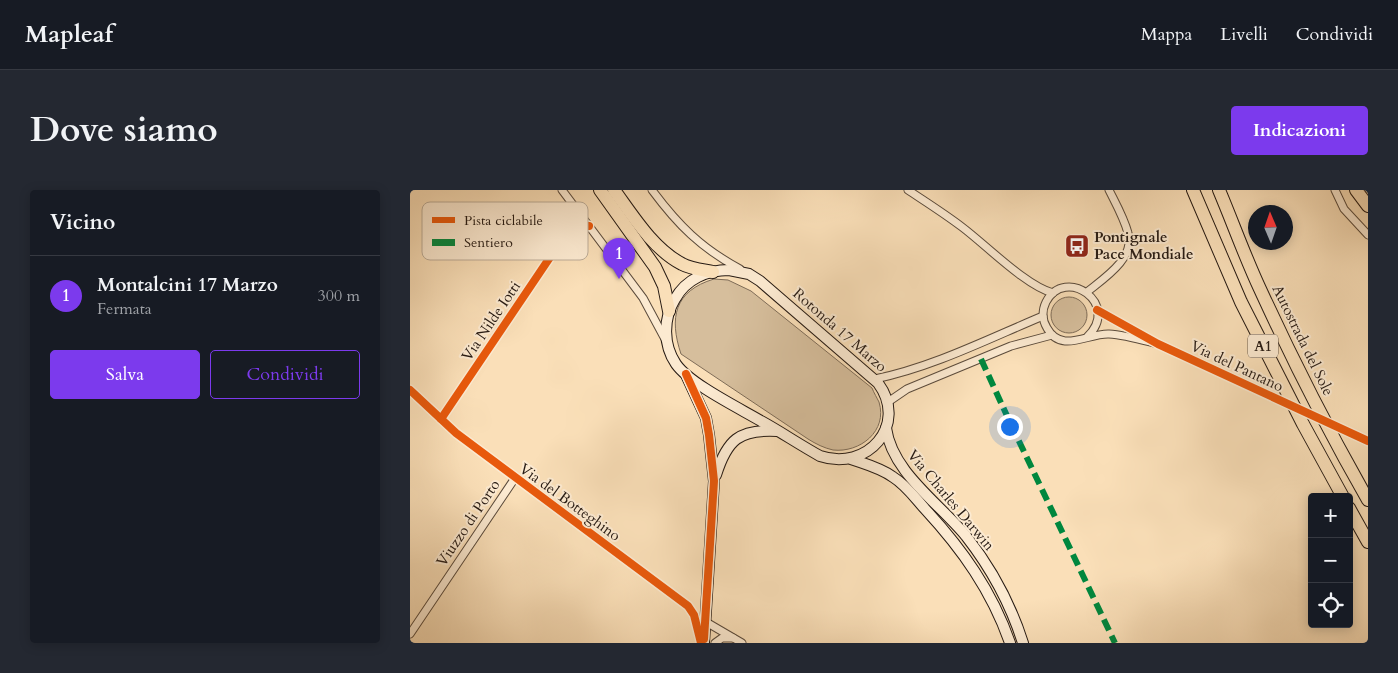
<!DOCTYPE html>
<html lang="it">
<meta charset="utf-8">
<style>
body{margin:0;font-family:Cardo,serif;background:#242831;color:#f1f3f6}
.controls{position:absolute;right:15px;bottom:15px;display:grid;overflow:hidden;border-radius:5px;box-shadow:0 2px 12px #0003}
.controls button{width:45px;height:45px;display:grid;place-items:center;padding:0;border:0;border-bottom:1px solid #363941;background:#171b24;color:#f1f3f6;font:25px sans-serif}
.compass{position:absolute;left:838px;top:15px;width:45px;height:45px;border-radius:50%;background:#171b24;box-shadow:0 2px 12px #0003;rotate:358deg}
.you{position:absolute;left:599px;top:236px;width:18px;height:18px;margin:-12px;border:4px solid #fff;border-radius:50%;background:#1a73e8;box-shadow:0 0 0 8px #1a73e833}
.badge{display:grid;place-items:center;width:32px;height:32px;border-radius:50%;background:#7c3aed;color:#fff;font-size:16px;font-weight:700}
.pin{position:absolute;translate:-50% -41px;filter:drop-shadow(0 1px 2px #0008)}
.pin::after{content:'';position:absolute;top:26px;width:18px;height:15px;background:inherit;clip-path:polygon(0 0,100% 0,50% 100%)}
.list{margin:0;padding:0;list-style:none}
h2{display:flex;justify-content:space-between;align-items:center;height:65px;margin:0;padding:0 20px;font-size:21px}
h2 small{font-size:16px;font-weight:400;color:#9ea1a6}
.list li{display:grid;grid-template-columns:32px 1fr auto;gap:15px;align-items:center;box-sizing:border-box;height:80px;padding:0 20px;border-top:1px solid #363941}
.list b{display:block;font-size:19px;white-space:nowrap}
.list p{margin:0;font-size:16px;white-space:nowrap;color:#9ea1a6}
.list em{font-size:16px;font-style:normal;color:#9ea1a6}
.actions{display:flex;gap:10px;padding:15px 20px}
.actions a{flex:1;padding:11px 0;border:1px solid #7c3aed;border-radius:5px;text-align:center;font-size:18px;color:#7c3aed}
.actions .main{background:#7c3aed;color:#fff}
.icon{flex:none;width:28px;height:28px;fill:none;stroke:currentColor;stroke-width:2;stroke-linecap:round;stroke-linejoin:round}
.map{position:relative;flex:none;width:958px;height:453px;overflow:hidden;border-radius:5px}
header{display:flex;align-items:center;gap:30px;box-sizing:border-box;height:70px;padding:0 25px;background:#171b24;border-bottom:1px solid #363941}
header strong{font-size:24px}
nav{display:flex;gap:28px;margin-inline-start:auto;font-size:18px}
.intro{display:flex;align-items:center;justify-content:space-between;box-sizing:border-box;height:120px;padding:0 30px}
h1{margin:0;font-size:35px}
.button{padding:12px 22px;border-radius:5px;background:#7c3aed;color:#fff;font-size:18px;font-weight:700}
main{display:flex;gap:30px;padding:0 30px}
aside{flex:1;background:#171b24;border-radius:5px;box-shadow:0 2px 12px #0003}
.map>svg:first-child{display:block}
.green{fill:#d6be9c;stroke:#7e6c58}
.lines{fill:none;stroke-linecap:round;stroke-linejoin:round}
.street-casing{stroke:#5b4b3c;stroke-width:9}
.secondary-casing{stroke:#261a13;stroke-width:12}
.highway-casing{stroke:#261a13;stroke-width:14}
.street{stroke:#fcead1;stroke-width:7}
.secondary{stroke:#fcead1;stroke-width:10}
.highway{stroke:#fadfb8;stroke-width:12}
.street-bridge-casing{stroke:#5b4b3c;stroke-width:9;stroke-linecap:butt}
.street-bridge{stroke:#fcead1;stroke-width:7}
.quiet{stroke:#00873e;stroke-width:6;stroke-dasharray:12 6;stroke-linecap:butt}
.cycleway-casing{stroke:#fcead1;stroke-width:11}
.cycleway{stroke:#e8590c;stroke-width:8}
.labels{text-anchor:middle;dominant-baseline:central;stroke-width:4;stroke-linejoin:round;paint-order:stroke}
.shield{fill:#fcead1;stroke:#66584c;stroke-width:1}
.shield-label{font-size:14px;font-weight:bold;fill:#261a13}
.poi-label{font-size:15px;font-weight:bold;fill:#261a13;stroke:#fcead1;text-anchor:start}
.street-label{font-size:15px;fill:#261a13;stroke:#fcead1}
.key{fill:#fcead1;stroke:#bcac98;stroke-width:1}
.key-label{font-size:14px;fill:#261a13}
</style>
<header>
<strong>Mapleaf</strong>
<nav><a>Mappa</a><a>Livelli</a><a>Condividi</a></nav>
</header>
<div class="intro"><h1>Dove siamo</h1><a class="button">Indicazioni</a></div>
<main>
<aside>
<h2>Vicino<small></small></h2>
<ul class="list">
<li><span class="badge">1</span><div><b>Montalcini 17 Marzo</b><p>Fermata</p></div><em>300 m</em></li>
</ul>
<div class="actions"><a class="main">Salva</a><a>Condividi</a></div>
</aside>
<div class="map">
<svg width="958" height="453" viewBox="0 0 958 453">
<rect width="100%" height="100%" fill="#fadfb8"/>
<filter id="stains"><feTurbulence type="fractalNoise" baseFrequency=".004" numOctaves="4"/><feColorMatrix values="0 0 0 0 .2 0 0 0 0 .09 0 0 0 0 .02 0 0 0 .5 -.17"/></filter>
<radialGradient id="worn" r=".72"><stop offset=".6" stop-color="#630" stop-opacity="0"/><stop offset="1" stop-color="#630" stop-opacity=".3"/></radialGradient>
<g class="green">
<path d="M 304,89 L 318,90 L 341,101 L 462,198 C 464,203 467,208 469,212 C 478,241 450,263 423,260 C 414,258 406,254 398,249 L 271,164 C 259,128 264,101 304,89 Z"/>
<circle cx="659" cy="125" r="18"/>
</g>
<g class="lines">
<defs>
<g id="street">
<path d="M 152,0 L 233,108 L 255,149"/>
<path d="M 242,0 C 268,35 291,58 330,79"/>
<path d="M 498,0 C 516,12 535,24 552,37 C 576,55 616,96 643,103"/>
<path d="M 925,0 L 934,19 L 958,45"/>
<path d="M 677,102 C 693,89 726,68 718,43 C 714,28 706,14 699,0"/>
<path d="M 687,120 L 748,154 L 830,192"/>
<path d="M 677,147 C 712,114 655,75 636,112 C 632,120 632,130 637,138 C 651,164 678,143 699,144 C 715,145 732,150 748,154"/>
<path d="M 465,189 C 523,177 578,149 633,126"/>
<path d="M 0,200 L 46,243 L 278,416 L 284,425 L 291,453"/>
<path d="M 478,212 L 497,199 L 601,156 L 642,145"/>
<path d="M 31,229 L 153,48 C 161,41 168,34 179,36"/>
<path d="M 296,432 L 332,453"/>
<path d="M 0,444 L 105,288"/>
<path d="M 305,453 L 312,448 L 323,448"/>
</g>
<g id="secondary">
<path d="M 319,80 L 339,84 L 350,91 L 468,193 C 499,235 457,282 410,266 C 390,255 371,242 351,231 C 329,218 280,194 266,174 C 253,155 253,129 265,109 C 276,89 297,80 319,80 Z"/>
<path d="M 277,187 L 296,228 L 299,245 L 304,291 L 294,453"/>
<path d="M 476,238 C 482,282 529,313 556,346 C 581,378 601,415 613,453"/>
<path d="M 441,269 C 455,274 471,278 483,287 C 496,295 505,308 515,319 C 552,359 582,401 600,453"/>
<path d="M 306,285 C 317,250 329,239 367,241"/>
</g>
<g id="highway">
<path d="M 190,0 L 245,77 L 254,96 L 259,121"/>
<path d="M 204,0 C 223,26 243,59 272,74 C 281,79 293,80 303,82"/>
<path d="M 783,0 L 831,112 L 893,234 L 933,307"/>
<path d="M 809,0 C 823,33 835,67 850,99 C 883,171 919,242 958,310"/>
<path d="M 946,0 L 958,16"/>
<path d="M 939,318 L 958,352"/>
</g>
</defs>
<use href="#street" class="street-casing"/>
<use href="#secondary" class="secondary-casing"/>
<use href="#highway" class="highway-casing"/>
<use href="#street" class="street"/>
<use href="#secondary" class="secondary"/>
<use href="#highway" class="highway"/>
<defs>
<path id="street-bridge" d="M 830,192 L 958,251"/>
</defs>
<use href="#street-bridge" class="street-bridge-casing"/>
<use href="#street-bridge" class="street-bridge"/>
<path class="quiet" d="M 571,169 L 598,228 L 705,453"/>
<defs>
<g id="cycleway">
<path d="M 687,120 L 748,154 L 958,251"/>
<path d="M 276,184 L 296,228 L 299,245 L 304,291 L 294,449"/>
<path d="M 0,200 L 46,243 L 278,416 L 284,425 L 291,453"/>
<path d="M 31,229 L 153,48 C 161,41 168,34 179,36"/>
</g>
</defs>
<use href="#cycleway" class="cycleway-casing"/>
<use href="#cycleway" class="cycleway"/>
</g>
<defs>
<symbol id="bus-square" viewBox="-11 -11 22 22"><rect x="-9" y="-9" width="18" height="18" rx="4" fill="#8f2418" stroke="#fcead1"/><path d="M-5-6H5V4H4V6H2V4H-2V6H-4V4H-5ZM-3.5-4V0h7V-4ZM-3.5 1.2v1.5H-2V1.2ZM2 1.2v1.5H3.5V1.2Z" fill="#fff"/></symbol>
</defs>
<g fill-rule="evenodd">
<use href="#bus-square" x="653" y="42" width="28" height="28"/>
</g>
<g class="labels">
<rect class="shield" x="838" y="144.5" width="30" height="23" rx="4"/>
<g class="shield-label">
<text x="853" y="156">A1</text>
</g>
<g class="poi-label">
<text x="684" y="47">Pontignale<tspan x="684" dy="17">Pace Mondiale</tspan></text>
</g>
<g class="street-label">
<text transform="translate(81 131) rotate(-56)">Via Nilde Iotti</text>
<text transform="translate(430 140) rotate(41)">Rotonda 17 Marzo</text>
<text transform="translate(893 150) rotate(64)">Autostrada del Sole</text>
<text transform="translate(827 176) rotate(25)">Via del Pantano</text>
<text transform="translate(541 310) rotate(50)">Via Charles Darwin</text>
<text transform="translate(160 312) rotate(36)">Via del Botteghino</text>
<text transform="translate(58 333) rotate(-56)">Viuzzo di Porto</text>
</g>
</g>
<rect x="12" y="12" width="166" height="58" rx="8" class="key"/>
<rect x="22" y="27" width="23" height="6" fill="#e8590c"/>
<rect x="22" y="49" width="23" height="7" fill="#00873e"/>
<g class="key-label">
<text x="54" y="35">Pista ciclabile</text>
<text x="54" y="57">Sentiero</text>
</g>
<rect width="100%" height="100%" filter="url(#stains)"/>
<rect width="100%" height="100%" fill="url(#worn)"/>
</svg>
<div class="controls">
<button>+</button>
<button>−</button>
<button><svg class="icon" aria-label="locate" viewBox="0 0 24 24"><circle cx="12" cy="12" r="6"/><path d="M12 2v4M12 18v4M2 12h4M18 12h4"/></svg></button>
</div>
<svg class="compass" viewBox="-18 -18 36 36"><path d="M0-13l5 13h-10z" fill="#e53935"/><path d="M0 13l5-13h-10z" fill="#9ea1a6"/></svg>
<div class="you"></div>
<div class="pin badge" style="left:209px;top:89px">1</div>
</div>
</main>
